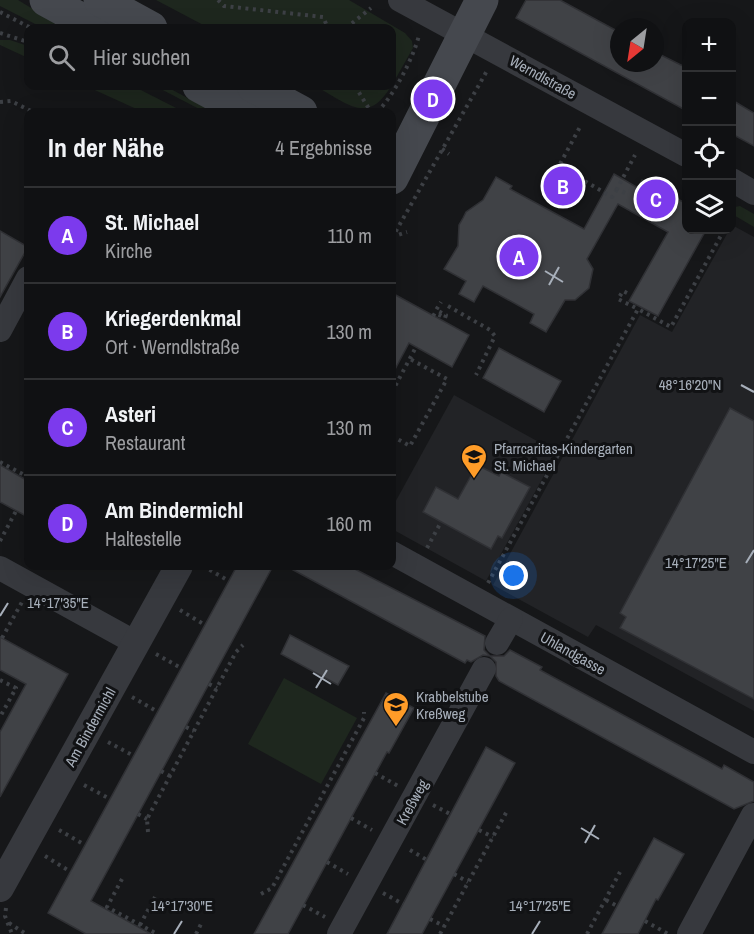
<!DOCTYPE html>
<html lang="de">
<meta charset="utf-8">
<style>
body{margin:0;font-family:"Archivo Narrow",sans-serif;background:#191a1c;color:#f1f3f6}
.controls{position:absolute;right:18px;top:18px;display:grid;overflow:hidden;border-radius:12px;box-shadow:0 6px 24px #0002}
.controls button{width:54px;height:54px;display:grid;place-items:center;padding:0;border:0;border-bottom:2px solid #303133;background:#101113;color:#f1f3f6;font:30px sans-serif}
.compass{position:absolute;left:610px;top:18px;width:54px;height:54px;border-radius:50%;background:#101113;box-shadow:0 6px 24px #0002;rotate:210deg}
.you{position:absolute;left:514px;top:576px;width:21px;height:21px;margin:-15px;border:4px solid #fff;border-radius:50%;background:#1a73e8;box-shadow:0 0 0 9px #1a73e833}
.badge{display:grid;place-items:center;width:39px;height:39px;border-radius:50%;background:#7c3aed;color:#fff;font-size:20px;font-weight:700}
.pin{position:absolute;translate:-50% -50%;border:3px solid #fff;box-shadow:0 2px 6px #0006}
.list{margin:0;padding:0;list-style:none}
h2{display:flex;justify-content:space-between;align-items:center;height:78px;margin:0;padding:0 24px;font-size:26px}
h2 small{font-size:20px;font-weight:400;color:#9c9da0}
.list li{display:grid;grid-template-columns:39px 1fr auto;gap:18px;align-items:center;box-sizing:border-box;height:96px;padding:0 24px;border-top:2px solid #303133}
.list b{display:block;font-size:22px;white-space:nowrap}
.list p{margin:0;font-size:20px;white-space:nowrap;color:#9c9da0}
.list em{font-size:20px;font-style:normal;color:#9c9da0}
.icon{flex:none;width:33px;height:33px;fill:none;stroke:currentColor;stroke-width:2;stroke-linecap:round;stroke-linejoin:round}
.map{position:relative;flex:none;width:754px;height:934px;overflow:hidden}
.search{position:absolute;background:#101113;box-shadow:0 6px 24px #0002;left:24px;top:24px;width:372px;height:66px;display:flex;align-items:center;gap:15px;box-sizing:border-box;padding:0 21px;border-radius:12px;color:#9c9da0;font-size:22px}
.panel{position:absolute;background:#101113;box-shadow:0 6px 24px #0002;left:24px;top:108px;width:372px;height:462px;border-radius:12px}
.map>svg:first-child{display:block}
.built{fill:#222326}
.green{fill:#1e271e}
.building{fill:#404246;stroke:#303135;stroke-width:1.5}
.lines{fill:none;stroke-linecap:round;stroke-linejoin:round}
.path{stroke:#3d4045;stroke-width:4;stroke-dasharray:3 4.5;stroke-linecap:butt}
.minor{stroke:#37393e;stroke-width:24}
.tertiary{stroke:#37393e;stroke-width:28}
.secondary{stroke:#45484e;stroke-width:33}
.ticks{fill:none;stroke:#a7afba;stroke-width:2}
.labels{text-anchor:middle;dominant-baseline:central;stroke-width:6;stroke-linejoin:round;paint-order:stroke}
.street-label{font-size:15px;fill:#a7afba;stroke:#111214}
.poi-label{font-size:15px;fill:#a7afba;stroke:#111214;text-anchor:start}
.ticks-label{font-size:15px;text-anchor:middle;fill:#a7afba;stroke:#111214;stroke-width:6;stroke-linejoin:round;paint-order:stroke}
</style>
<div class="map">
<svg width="754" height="934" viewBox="0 0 754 934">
<rect width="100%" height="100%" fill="#161719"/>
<g class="built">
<path d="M 732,225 L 754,237 L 754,711 L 596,625 L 588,637 L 493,585 L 640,315 L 672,332 Z"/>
<path d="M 454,395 L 557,452 L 486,581 L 392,529 L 392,508 Z"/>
</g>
<g class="green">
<path d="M 0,0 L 18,0 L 64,28 L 43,28 L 0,6 Z"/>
<path d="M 156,0 L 349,0 L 405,33 L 412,41 L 413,48 L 392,85 L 392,28 L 209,28 Z"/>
<path d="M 0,40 L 10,40 L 28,46 L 28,58 L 0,45 Z"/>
<path d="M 86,86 L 133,86 L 184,112 L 143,112 Z"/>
<path d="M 155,86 L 165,86 L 214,112 L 205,112 Z"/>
<path d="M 315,86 L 391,86 C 368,126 347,103 315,86 Z"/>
<path d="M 740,206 L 754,214 L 754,227 L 732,214 L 735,207 Z"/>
<path d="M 284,678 L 357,718 L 321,784 L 248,744 Z"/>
</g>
<g class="building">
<path d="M 526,0 L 560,0 L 619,32 L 619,63 L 655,63 L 655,52 L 687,68 L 687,111 L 516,18 Z"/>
<path d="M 732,100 L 754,113 L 754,146 L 732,134 Z"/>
<path d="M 614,174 L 638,188 L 642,180 L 687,204 L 687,230 L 706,230 L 658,316 L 629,301 L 668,232 L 618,204 L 587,259 L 593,269 L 589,288 L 575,300 L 565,300 L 546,332 L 530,323 L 534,314 L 483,286 L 474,302 L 459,294 L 466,281 L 444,269 L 458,246 L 459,225 L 463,218 L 466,212 L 483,200 L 496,177 L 512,186 L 510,189 L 584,229 Z"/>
<path d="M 0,231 L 28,247 L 0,297 Z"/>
<path d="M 392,293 L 469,335 L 452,367 L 409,343 L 392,375 Z"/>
<path d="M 499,348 L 561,381 L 544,412 L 483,378 Z"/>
<path d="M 730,408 L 754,421 L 754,699 L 620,628 L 626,617 L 620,613 Z"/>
<path d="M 0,465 L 28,481 L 28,517 L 0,502 Z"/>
<path d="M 477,465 L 499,476 L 501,472 L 530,487 L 502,538 L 498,536 L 491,549 L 423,512 L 436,487 L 458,499 Z"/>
<path d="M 237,566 L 273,566 L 91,901 L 151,934 L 86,934 L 48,913 Z"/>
<path d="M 286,566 L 349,566 L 485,636 L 484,650 L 490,656 L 504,656 L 510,650 L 542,667 L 540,670 L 706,760 L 722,769 L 724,765 L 754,782 L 754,801 L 734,809 L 499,681 L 496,676 L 496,662 L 490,656 L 483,655 L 471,662 L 467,660 L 465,663 Z"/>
<path d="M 290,635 L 349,666 L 338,685 L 281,654 Z"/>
<path d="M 0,637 L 68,674 L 0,797 L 0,732 L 26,684 L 0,670 Z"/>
<path d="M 386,693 L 414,708 L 389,753 L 387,752 L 288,934 L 254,934 Z"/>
<path d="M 486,747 L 515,763 L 422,934 L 387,934 Z"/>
<path d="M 654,838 L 684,854 L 658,900 L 656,899 L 638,934 L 602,934 Z"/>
</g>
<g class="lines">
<g class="path">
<path d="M 218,0 L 224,6 L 323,17 L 328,28"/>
<path d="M 0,12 L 31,28"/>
<path d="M 346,28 L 371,8"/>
<path d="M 0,33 L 28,42"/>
<path d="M 355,86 L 371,112"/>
<path d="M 0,102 L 11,101 L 33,112"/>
<path d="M 377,112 C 393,97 414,57 419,35"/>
<path d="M 442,149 L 449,154"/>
<path d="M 559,166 L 612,197 L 617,189"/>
<path d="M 553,177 L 581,125"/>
<path d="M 625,193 L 617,189 L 635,155"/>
<path d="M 392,237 L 407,232"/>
<path d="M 392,238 L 488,69"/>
<path d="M 627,293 L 623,291 L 618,299 L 638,309"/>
<path d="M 448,306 L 490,330 L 495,336 L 476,375"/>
<path d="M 433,316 L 435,313 L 445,318 L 446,315 L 436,310 L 441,302"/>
<path d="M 392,392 L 416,347"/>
<path d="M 392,436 L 410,446 L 447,379 L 410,359"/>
<path d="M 0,462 L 28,477"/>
<path d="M 0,541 L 16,511"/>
<path d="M 427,548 L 441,522"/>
<path d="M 203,566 L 229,581"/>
<path d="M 488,583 L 638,309 L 671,327 L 724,230"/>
<path d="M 180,610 L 205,625"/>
<path d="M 2,638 L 22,602"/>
<path d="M 156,654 L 181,668"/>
<path d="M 0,680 L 16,688 L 0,717"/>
<path d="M 209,684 L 217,688"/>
<path d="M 132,697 L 158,712"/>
<path d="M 186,727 L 194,731"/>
<path d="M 108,742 L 134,756"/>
<path d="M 161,771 L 170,776"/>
<path d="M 375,773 L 398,786"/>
<path d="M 84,785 L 110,799"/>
<path d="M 433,805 L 452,815"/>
<path d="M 138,814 L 147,819"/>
<path d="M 351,818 L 372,830"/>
<path d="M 59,830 L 85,845"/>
<path d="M 479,830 L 493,837"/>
<path d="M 148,832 L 147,819 L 236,652 L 243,645"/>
<path d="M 410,850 L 427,860"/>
<path d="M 45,856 L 71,872"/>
<path d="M 327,862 L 348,874"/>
<path d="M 454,874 L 468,882"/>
<path d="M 122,879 L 107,907 L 157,934"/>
<path d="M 383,893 L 403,904"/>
<path d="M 261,894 L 272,888 L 364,718 L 364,712"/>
<path d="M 606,900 L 617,906"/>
<path d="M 303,905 L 325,917"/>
<path d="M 6,908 L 5,916 L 12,934"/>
<path d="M 430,919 L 444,926"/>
<path d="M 645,921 L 668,934"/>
<path d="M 9,923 L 26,934"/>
<path d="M 140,925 L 155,897"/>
<path d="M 196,934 L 202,922"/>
<path d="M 440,934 L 507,811"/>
<path d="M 587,934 L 620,872"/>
</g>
<g class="minor">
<path d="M 400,0 L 686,155"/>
<path d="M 732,180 L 754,193"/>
<path d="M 0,330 L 28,278"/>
<path d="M 392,553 L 754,752"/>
<path d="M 0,568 L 136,643"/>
<path d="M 497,643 L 511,619"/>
<path d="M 339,934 L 484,669"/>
<path d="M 689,934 L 753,815"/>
</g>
<path class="tertiary" d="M 0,888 L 179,566"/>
<g class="secondary">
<path d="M 46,0 L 97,28"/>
<path d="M 100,0 L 151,28"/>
<path d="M 199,86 L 247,112"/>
<path d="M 253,86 L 301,112"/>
<path d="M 392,178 L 482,0"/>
</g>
</g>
<path class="ticks" d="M 545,271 L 563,282M 549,285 L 559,267M 741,385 L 754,392M 746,563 L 754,550M 0,616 L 8,603M 313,673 L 331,684M 316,688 L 327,670M 581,828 L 599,839M 585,843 L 595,825M 174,934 L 182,921M 532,934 L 540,921"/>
<defs>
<symbol id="school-pin" viewBox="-11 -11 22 30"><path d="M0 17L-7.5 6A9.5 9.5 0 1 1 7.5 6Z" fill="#ff9c28" stroke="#111214"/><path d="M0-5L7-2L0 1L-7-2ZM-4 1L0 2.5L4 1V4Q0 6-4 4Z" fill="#111"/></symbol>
</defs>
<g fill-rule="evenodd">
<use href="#school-pin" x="459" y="442" width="30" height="40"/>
<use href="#school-pin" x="381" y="690" width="30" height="40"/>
</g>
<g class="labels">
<g class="street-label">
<text transform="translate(543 77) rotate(29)">Werndlstraße</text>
<text transform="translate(573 653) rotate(29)">Uhlandgasse</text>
<text transform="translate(90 727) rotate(-61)">Am Bindermichl</text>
<text transform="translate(412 802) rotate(-61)">Kreßweg</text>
</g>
<g class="poi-label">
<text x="494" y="448">Pfarrcaritas-Kindergarten<tspan x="494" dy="17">St. Michael</tspan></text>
<text x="416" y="696">Krabbelstube<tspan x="416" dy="17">Kreßweg</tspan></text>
</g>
</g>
<g class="ticks-label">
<text x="690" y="390">48°16'20"N</text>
<text x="696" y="568">14°17'25"E</text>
<text x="58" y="608">14°17'35"E</text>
<text x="182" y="911">14°17'30"E</text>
<text x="540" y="911">14°17'25"E</text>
</g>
</svg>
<div class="controls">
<button>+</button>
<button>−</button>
<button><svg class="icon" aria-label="locate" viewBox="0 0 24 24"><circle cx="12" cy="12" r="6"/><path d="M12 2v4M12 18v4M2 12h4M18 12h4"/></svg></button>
<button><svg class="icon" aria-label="layers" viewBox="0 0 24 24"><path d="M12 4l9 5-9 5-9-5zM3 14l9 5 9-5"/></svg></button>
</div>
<svg class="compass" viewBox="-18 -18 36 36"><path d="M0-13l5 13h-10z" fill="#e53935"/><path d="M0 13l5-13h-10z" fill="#9c9da0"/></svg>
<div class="you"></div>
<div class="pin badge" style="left:519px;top:257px">A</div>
<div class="pin badge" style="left:563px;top:186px">B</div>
<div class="pin badge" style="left:656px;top:199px">C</div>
<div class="pin badge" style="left:433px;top:99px">D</div>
<div class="search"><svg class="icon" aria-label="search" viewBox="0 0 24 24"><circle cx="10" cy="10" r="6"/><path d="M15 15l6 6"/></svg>Hier suchen</div>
<section class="panel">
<h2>In der Nähe<small>4 Ergebnisse</small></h2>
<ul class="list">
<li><span class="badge">A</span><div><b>St. Michael</b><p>Kirche</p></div><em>110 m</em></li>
<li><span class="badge">B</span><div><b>Kriegerdenkmal</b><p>Ort · Werndlstraße</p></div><em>130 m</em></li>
<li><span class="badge">C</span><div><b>Asteri</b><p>Restaurant</p></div><em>130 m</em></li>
<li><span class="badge">D</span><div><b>Am Bindermichl</b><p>Haltestelle</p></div><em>160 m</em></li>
</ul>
</section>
</div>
